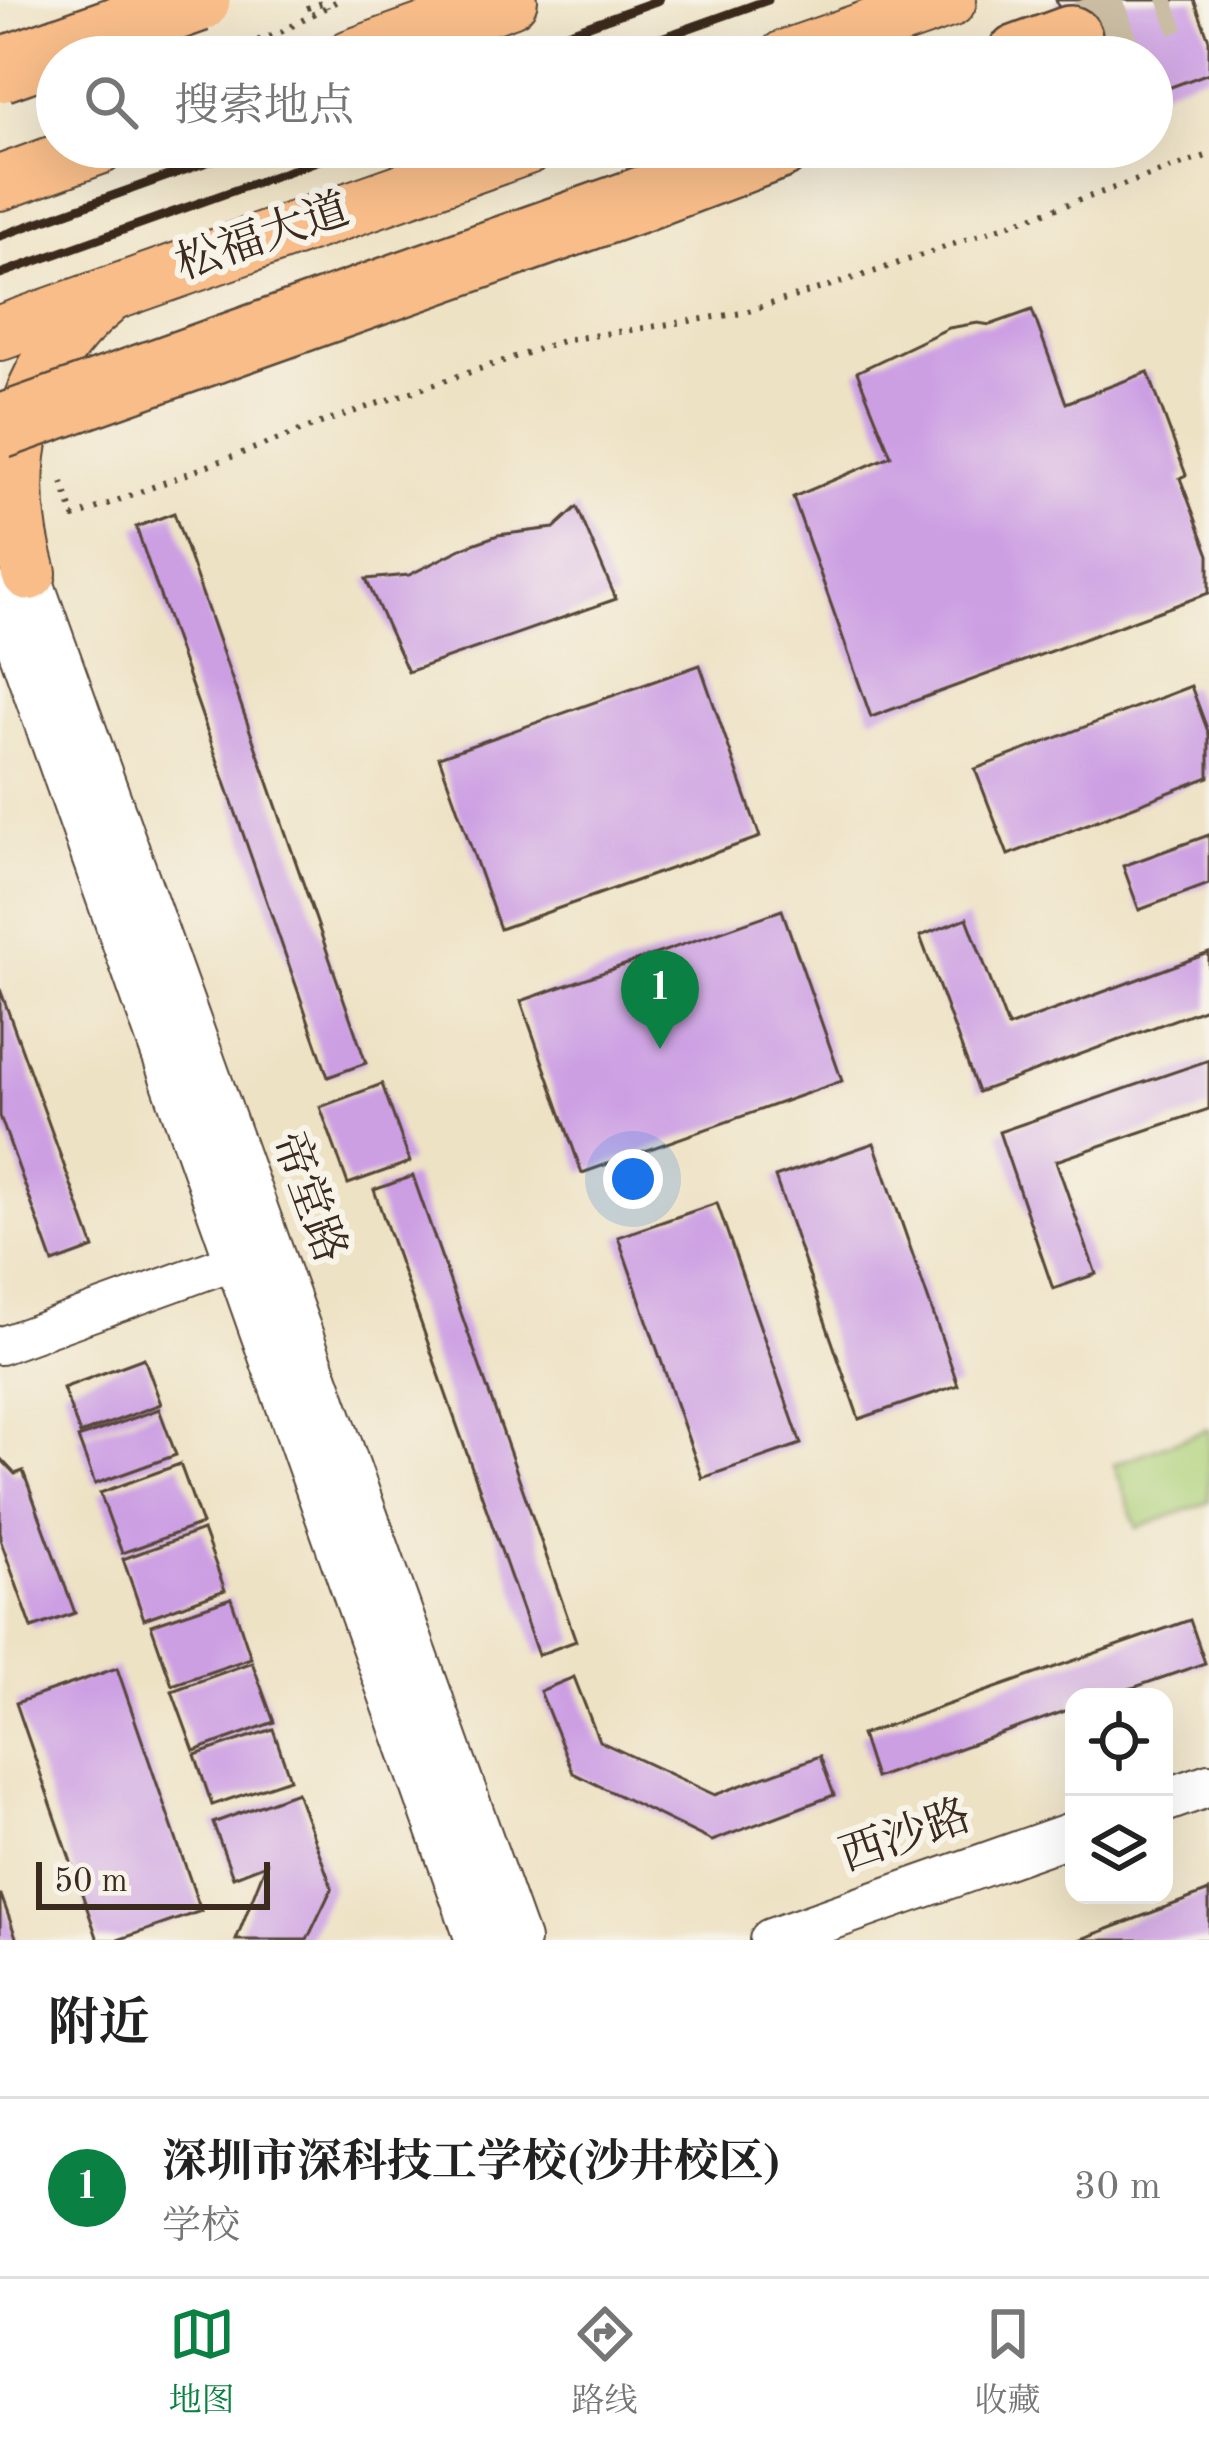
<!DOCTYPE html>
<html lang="zh">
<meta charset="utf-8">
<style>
body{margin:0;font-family:"Old Standard TT","Noto Serif SC",serif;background:#f6f6f6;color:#222}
.controls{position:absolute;right:36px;bottom:36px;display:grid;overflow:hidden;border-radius:24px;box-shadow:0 12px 48px #0002}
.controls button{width:108px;height:108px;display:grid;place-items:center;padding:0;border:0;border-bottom:3px solid #e0e0e0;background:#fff;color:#222;font:60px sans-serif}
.scale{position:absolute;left:36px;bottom:30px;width:234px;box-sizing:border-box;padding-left:12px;border:6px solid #3b2a1e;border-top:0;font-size:33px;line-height:42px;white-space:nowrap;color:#3b2a1e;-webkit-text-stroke:9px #f7f3e8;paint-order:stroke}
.you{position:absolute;left:633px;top:1179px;width:42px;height:42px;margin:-30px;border:9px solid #fff;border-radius:50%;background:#1a73e8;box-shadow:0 0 0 18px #1a73e833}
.badge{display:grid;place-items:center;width:78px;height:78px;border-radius:50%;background:#0b8043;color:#fff;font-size:39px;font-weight:700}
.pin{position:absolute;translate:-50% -99px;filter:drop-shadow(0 3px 6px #0008)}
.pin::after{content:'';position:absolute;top:63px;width:42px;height:36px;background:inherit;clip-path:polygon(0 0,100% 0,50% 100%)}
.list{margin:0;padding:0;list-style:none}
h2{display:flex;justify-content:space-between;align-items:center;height:156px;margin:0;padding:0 48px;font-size:51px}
h2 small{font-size:39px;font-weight:400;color:#767676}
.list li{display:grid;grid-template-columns:78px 1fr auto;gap:36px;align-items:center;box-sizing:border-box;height:180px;padding:0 48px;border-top:3px solid #e0e0e0}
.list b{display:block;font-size:45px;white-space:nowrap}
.list p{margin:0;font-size:39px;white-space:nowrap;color:#767676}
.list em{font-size:39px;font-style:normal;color:#767676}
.icon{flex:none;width:66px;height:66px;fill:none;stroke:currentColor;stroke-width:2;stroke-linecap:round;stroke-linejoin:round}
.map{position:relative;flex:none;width:1209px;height:1940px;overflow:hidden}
.search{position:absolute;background:#fff;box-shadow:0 12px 48px #0002;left:36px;right:36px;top:36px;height:132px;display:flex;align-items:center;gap:30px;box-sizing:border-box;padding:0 42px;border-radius:66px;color:#767676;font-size:45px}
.sheet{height:336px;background:#fff}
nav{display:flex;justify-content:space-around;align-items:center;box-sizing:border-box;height:168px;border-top:3px solid #e0e0e0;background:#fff;font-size:33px;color:#767676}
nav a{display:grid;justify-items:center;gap:6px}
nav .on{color:#0b8043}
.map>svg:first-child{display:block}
.green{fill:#aed17a;stroke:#747e4c;stroke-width:3}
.building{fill:#cc9fe3}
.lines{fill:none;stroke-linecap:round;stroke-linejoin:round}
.motorway-tunnel{stroke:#cabda3;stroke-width:63;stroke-dasharray:63 32;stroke-linecap:butt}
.minor-casing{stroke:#564637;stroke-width:40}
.tertiary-casing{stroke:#564637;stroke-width:46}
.primary-casing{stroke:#564637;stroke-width:58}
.motorway-casing{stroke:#564637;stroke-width:68}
.path{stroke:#564637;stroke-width:6;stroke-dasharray:3 9;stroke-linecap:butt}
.minor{stroke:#fff;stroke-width:36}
.tertiary{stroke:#fff;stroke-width:42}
.primary{stroke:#f8bd89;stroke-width:54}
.motorway{stroke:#f8bd89;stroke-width:63}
.rail{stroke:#3b2a1e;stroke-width:9}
.motorway-bridge-casing{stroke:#564637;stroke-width:68;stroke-linecap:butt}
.motorway-bridge{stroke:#f8bd89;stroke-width:63}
.labels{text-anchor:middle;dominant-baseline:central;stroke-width:12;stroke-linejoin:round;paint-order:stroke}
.street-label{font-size:45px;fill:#3b2a1e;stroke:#f7f3e8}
</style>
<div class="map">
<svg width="1209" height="1940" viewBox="0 0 1209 1940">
<rect width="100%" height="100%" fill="#f7f3e8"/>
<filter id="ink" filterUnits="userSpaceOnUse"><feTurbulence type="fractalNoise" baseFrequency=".00833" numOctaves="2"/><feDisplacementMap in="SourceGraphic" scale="24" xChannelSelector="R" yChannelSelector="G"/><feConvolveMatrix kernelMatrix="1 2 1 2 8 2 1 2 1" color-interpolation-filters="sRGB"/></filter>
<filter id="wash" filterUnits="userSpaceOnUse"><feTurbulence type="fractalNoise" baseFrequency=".004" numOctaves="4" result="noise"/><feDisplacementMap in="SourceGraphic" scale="48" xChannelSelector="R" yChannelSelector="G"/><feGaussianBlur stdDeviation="2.7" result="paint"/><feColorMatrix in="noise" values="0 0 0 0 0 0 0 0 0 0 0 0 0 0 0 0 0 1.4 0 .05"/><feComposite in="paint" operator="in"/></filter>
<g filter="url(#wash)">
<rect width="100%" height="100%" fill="#eee2c4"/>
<path class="green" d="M 1209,1429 L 1209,1502 L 1137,1528 L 1114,1464 Z"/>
<g id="blocks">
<g class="building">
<path d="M 1056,0 L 1194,0 L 1209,40 L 1209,73 L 1152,94 L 1152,57 L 1077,57 Z"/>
<path d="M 1032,310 L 1066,403 L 1148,372 L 1186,475 L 1180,478 L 1209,555 L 1209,593 L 871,717 L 793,497 L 891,456 L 857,372 L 949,328 L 978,323 L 990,325 Z"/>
<path d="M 577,507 L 616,599 L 408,672 L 366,579 L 409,575 L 465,547 L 498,535 L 554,528 Z"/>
<path d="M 174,513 L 366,1063 L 328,1077 L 136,527 Z"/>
<path d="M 700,665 L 760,837 L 500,929 L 439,757 Z"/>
<path d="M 1191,686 L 1209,734 L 1209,777 L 1008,855 L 975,769 Z"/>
<path d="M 1209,835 L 1209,884 L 1139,910 L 1123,866 Z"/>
<path d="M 782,910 L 842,1081 L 582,1173 L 521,1001 Z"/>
<path d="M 967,918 L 1008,1027 L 1209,953 L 1209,1007 L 978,1092 L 920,936 Z"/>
<path d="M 0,989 L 94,1248 L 53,1263 L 0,1116 Z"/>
<path d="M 1209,1060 L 1209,1109 L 1056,1161 L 1096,1274 L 1053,1289 L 999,1132 Z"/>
<path d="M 382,1084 L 410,1162 L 348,1184 L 320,1107 Z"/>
<path d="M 874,1143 L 958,1385 L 859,1419 L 775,1177 Z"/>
<path d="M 413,1176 L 576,1641 L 538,1655 L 374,1190 Z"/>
<path d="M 717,1203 L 801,1444 L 702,1478 L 618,1237 Z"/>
<path d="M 144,1358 L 161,1404 L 80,1434 L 63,1388 Z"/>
<path d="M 159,1409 L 176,1455 L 95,1484 L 78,1438 Z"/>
<path d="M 0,1458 L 15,1474 L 23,1471 L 75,1613 L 32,1628 L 0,1539 Z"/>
<path d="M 180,1464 L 202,1524 L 122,1553 L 100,1493 Z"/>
<path d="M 203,1530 L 225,1590 L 144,1619 L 123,1559 Z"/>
<path d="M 231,1598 L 251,1658 L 172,1685 L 151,1625 Z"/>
<path d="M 1190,1620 L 1205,1663 L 1106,1697 L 1074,1697 L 1074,1708 L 875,1778 L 861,1735 Z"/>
<path d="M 252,1662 L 274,1722 L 194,1751 L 172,1691 Z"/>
<path d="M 117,1668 L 201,1911 L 118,1940 L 98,1940 L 16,1703 Z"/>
<path d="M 574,1677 L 599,1741 L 715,1795 L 820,1756 L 834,1795 L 712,1841 L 573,1773 L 540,1691 Z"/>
<path d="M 273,1729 L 290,1779 L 212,1805 L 195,1755 Z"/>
<path d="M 297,1792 L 332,1888 L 307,1940 L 236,1940 L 266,1864 L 233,1877 L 213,1823 Z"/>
<path d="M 1209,1891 L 1209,1940 L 1079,1940 Z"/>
<path d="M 0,1895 L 1,1895 L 17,1940 L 0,1940 Z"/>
</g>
</g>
</g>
<g filter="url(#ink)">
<use href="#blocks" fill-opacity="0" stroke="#564637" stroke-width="3"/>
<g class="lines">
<path class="motorway-tunnel" d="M 1070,38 L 1173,0"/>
<defs>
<path id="minor" d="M 0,1346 L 262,1251"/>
<g id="tertiary">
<path d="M 19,546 L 518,1940"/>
<path d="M 0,594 L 477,1940"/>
<path d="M 1164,1801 L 1209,1785"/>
<path d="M 771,1940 L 1074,1833"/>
</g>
<g id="primary">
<path d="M 351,57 L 510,0"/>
<path d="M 786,57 L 949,0"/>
<path d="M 0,183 L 99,147"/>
<path d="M 0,333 L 527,147"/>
<path d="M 29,573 C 0,472 19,368 104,300"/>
</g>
<g id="motorway">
<path d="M 1018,57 L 1070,38"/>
<path d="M 639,200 L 779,147"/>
</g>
</defs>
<use href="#minor" class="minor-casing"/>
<use href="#tertiary" class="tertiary-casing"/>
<use href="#primary" class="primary-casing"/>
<use href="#motorway" class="motorway-casing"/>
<g class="path">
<path d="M 307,8 L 325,2 L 327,8"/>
<path d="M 213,57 L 283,31 L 339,0"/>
<path d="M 54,105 L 57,104"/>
<path d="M 62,482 L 74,517 L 326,421 L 565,340 L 742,313 L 873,272 L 1209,155"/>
</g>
<use href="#minor" class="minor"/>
<use href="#tertiary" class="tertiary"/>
<use href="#primary" class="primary"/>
<use href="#motorway" class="motorway"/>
<g class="rail">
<path d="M 500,57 L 659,0"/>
<path d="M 608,57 L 768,0"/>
<path d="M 0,236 L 249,147"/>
<path d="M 0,274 L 356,147"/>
</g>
<defs>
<g id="motorway-bridge">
<path d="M 0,70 L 198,0"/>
<path d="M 0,427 L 639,200"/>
</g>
</defs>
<use href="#motorway-bridge" class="motorway-bridge-casing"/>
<use href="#motorway-bridge" class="motorway-bridge"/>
</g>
</g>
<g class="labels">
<g class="street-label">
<text transform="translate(263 239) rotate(-19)">松福大道</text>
<text transform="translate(307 1198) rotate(70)">帝堂路</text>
<text transform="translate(906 1838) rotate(-19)">西沙路</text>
</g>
</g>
</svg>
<div class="controls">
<button><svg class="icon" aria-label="locate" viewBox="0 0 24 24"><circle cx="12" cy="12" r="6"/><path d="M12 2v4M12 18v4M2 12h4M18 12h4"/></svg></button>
<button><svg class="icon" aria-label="layers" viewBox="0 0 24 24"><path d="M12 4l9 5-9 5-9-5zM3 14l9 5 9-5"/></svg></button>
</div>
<div class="scale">50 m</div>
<div class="you"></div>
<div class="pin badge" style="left:660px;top:1049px">1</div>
<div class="search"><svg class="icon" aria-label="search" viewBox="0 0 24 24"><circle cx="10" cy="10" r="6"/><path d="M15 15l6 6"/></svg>搜索地点</div>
</div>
<section class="sheet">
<h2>附近<small></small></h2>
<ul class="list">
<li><span class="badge">1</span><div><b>深圳市深科技工学校(沙井校区)</b><p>学校</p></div><em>30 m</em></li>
</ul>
</section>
<nav>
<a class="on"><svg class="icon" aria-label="map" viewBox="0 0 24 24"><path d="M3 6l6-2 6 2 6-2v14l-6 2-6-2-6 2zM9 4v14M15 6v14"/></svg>地图</a>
<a><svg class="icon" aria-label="directions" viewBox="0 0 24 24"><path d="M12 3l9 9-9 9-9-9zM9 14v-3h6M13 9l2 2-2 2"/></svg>路线</a>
<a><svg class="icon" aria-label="saved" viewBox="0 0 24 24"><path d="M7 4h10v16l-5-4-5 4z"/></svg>收藏</a>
</nav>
